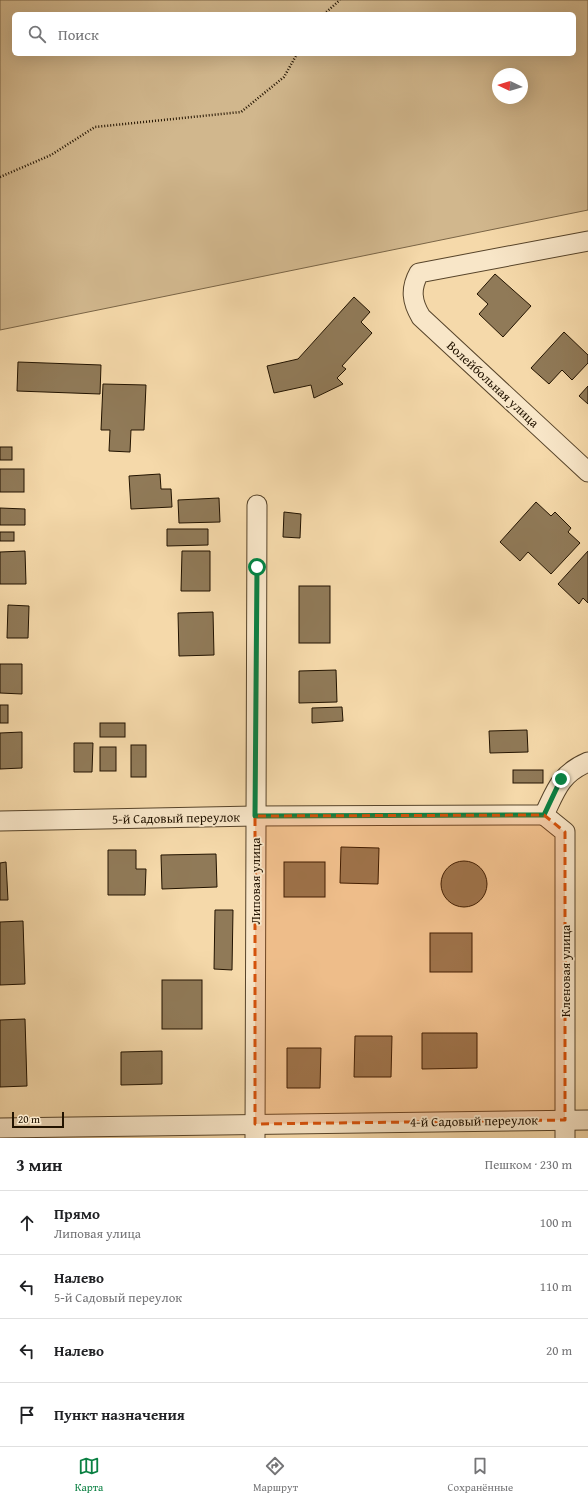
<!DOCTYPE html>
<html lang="ru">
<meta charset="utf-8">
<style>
body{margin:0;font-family:"Gentium Book Plus",serif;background:#f6f6f6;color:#202124}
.compass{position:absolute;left:492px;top:68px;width:36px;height:36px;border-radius:50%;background:#fff;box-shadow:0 4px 16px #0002;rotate:274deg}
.scale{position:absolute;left:12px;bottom:10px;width:52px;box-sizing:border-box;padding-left:4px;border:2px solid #221300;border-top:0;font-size:11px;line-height:14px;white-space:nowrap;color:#221300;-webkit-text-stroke:3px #f8e6c8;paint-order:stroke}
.stop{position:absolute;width:12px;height:12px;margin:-9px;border:3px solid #0b8043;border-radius:50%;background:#fff}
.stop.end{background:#0b8043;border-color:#fff;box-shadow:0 1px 4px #0008}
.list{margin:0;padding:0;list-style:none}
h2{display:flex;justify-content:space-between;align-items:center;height:52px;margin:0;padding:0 16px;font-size:17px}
h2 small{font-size:13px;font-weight:400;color:#757577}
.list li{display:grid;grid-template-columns:26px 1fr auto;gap:12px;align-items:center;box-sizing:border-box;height:64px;padding:0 16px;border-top:1px solid #e0e0e0}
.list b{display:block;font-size:15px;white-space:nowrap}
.list p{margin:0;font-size:13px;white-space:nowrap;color:#757577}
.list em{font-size:13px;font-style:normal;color:#757577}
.icon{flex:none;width:22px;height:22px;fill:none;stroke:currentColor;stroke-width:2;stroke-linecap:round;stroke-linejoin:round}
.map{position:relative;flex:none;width:588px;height:1138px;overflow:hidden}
.search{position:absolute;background:#fff;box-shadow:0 4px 16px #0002;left:12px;right:12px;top:12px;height:44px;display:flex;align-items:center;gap:10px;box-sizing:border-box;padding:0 14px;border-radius:6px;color:#757577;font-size:15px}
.sheet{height:308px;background:#fff}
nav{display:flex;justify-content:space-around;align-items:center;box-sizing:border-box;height:56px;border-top:1px solid #e0e0e0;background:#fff;font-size:11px;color:#757577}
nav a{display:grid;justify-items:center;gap:2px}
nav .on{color:#0b8043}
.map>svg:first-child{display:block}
.green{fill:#d1b78d;stroke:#7a6546;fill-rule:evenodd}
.building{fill:#907a58;stroke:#221300}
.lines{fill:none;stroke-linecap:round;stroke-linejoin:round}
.street-casing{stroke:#57442a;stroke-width:21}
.path{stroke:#221300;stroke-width:2.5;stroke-dasharray:1 2;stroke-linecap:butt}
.street{stroke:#f8e6c8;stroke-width:19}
.route{stroke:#0b8043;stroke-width:5}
.marked{fill:#d4520b;fill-opacity:0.2;stroke:#d4520b;stroke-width:3;stroke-dasharray:8 5;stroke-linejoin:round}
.labels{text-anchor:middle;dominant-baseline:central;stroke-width:3.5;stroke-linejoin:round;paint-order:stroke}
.street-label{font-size:13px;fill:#221300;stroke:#f8e6c8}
</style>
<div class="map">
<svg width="588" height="1138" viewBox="0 0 588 1138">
<rect width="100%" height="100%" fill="#f5d9aa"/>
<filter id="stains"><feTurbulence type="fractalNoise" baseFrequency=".005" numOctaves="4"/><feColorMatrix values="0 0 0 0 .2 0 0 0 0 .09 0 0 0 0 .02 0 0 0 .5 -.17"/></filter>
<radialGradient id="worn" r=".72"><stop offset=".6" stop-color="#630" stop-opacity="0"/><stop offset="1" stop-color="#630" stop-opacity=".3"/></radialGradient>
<path class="green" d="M 0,0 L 588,0 L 588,210 L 0,330 ZM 14,14 L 574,14 L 574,54 L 14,54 ZM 498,74 L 522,74 L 522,98 L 498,98 Z"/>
<g class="building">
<path d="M 495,274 L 531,306 L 503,337 L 479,314 L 488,304 L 477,294 Z"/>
<path d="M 354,297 L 370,312 L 361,322 L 372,333 L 342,366 L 346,369 L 337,378 L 343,384 L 314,398 L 311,385 L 274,393 L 267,366 L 298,359 Z"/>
<path d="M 564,332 L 588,355 L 588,363 L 572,380 L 562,370 L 549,384 L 531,368 Z"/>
<path d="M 18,362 L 101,365 L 100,394 L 17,391 Z"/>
<path d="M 103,384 L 146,385 L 144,430 L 131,430 L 130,452 L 109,451 L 110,430 L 101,430 Z"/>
<path d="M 588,386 L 588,404 L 579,396 Z"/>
<rect x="0" y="447" width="12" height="13"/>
<rect x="0" y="469" width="24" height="23"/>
<path d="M 160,474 L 161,489 L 171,489 L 172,507 L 131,509 L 129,476 Z"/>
<path d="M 219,498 L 220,522 L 179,523 L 178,500 Z"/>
<path d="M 536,502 L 551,516 L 555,512 L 571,528 L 568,532 L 580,543 L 551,574 L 528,552 L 520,561 L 500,542 Z"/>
<path d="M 0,508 L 25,509 L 25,525 L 0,525 Z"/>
<path d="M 284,512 L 301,514 L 300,538 L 283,537 Z"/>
<path d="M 167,529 L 208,529 L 208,545 L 167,546 Z"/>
<rect x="0" y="532" width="14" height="9"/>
<path d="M 25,551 L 26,584 L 0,584 L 0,552 Z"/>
<path d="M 182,551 L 210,551 L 210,591 L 181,591 Z"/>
<path d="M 588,551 L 588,603 L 583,598 L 579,604 L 558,584 Z"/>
<rect x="299" y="586" width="31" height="57"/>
<path d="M 8,605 L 29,606 L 28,638 L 7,638 Z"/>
<path d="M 213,612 L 214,655 L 179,656 L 178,613 Z"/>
<path d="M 0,664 L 22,664 L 22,694 L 0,693 Z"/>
<path d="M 336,670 L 337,702 L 299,703 L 299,671 Z"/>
<rect x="0" y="705" width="8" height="18"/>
<path d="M 342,707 L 343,721 L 312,723 L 312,708 Z"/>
<rect x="100" y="723" width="25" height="14"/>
<path d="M 527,730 L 528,752 L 490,753 L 489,731 Z"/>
<path d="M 22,732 L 22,768 L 0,769 L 0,733 Z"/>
<path d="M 74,743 L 93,743 L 92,772 L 74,772 Z"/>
<rect x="131" y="745" width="15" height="32"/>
<rect x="100" y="747" width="16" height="24"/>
<rect x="513" y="770" width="30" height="13"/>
<path d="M 341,847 L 379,848 L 378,884 L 340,883 Z"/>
<path d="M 108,850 L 136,850 L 136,869 L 146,869 L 145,895 L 108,895 Z"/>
<path d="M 216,854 L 217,887 L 162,889 L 161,855 Z"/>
<circle cx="464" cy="884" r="23"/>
<path d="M 6,862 L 8,900 L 0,900 L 0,863 Z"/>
<rect x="284" y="862" width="41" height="35"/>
<path d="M 215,910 L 233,910 L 232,970 L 214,969 Z"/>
<path d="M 23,921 L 25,984 L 0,985 L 0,922 Z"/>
<rect x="430" y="933" width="42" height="39"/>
<rect x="162" y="980" width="40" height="49"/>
<path d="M 25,1019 L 27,1086 L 0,1087 L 0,1020 Z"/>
<path d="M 422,1033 L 477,1033 L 477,1068 L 422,1069 Z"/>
<path d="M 355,1036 L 392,1036 L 391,1077 L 354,1077 Z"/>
<path d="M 287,1048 L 321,1048 L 320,1088 L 287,1088 Z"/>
<path d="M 162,1051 L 162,1084 L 121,1085 L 121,1052 Z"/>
</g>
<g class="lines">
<defs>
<g id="street">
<path d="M 588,241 L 419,273 C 410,289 412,302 421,317 L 588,472"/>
<path d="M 544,815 L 565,832 L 565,1138"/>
<path d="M 544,815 C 556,790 560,774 588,762"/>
<path d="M 0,821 L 255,816 L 544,815"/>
<path d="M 0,1128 L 588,1120"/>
<path d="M 255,1138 L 257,505"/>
</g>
</defs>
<use href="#street" class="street-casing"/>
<g class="path">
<path d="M 324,14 L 340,0"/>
<path d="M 0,177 L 51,155 L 95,127 L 241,112 L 284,77 L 297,54"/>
</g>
<use href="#street" class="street"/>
</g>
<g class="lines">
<path class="route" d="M 257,567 L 255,816 L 544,815 L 561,779"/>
</g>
<path class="marked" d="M 544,815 L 565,832 L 565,1120 L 255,1124 L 255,816 Z"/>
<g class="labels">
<g class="street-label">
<text transform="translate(493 384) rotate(43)">Волейбольная улица</text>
<text transform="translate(176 818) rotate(-1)">5-й Садовый переулок</text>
<text transform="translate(255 881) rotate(-90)">Липовая улица</text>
<text transform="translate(565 971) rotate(-90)">Кленовая улица</text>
<text transform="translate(474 1121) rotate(-1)">4-й Садовый переулок</text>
</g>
</g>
<rect width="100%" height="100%" filter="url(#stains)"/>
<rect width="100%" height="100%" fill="url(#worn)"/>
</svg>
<svg class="compass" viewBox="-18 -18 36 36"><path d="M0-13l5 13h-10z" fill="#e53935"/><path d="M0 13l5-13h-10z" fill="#757577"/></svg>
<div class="scale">20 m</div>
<div class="stop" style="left:257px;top:567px"></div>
<div class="stop end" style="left:561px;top:779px"></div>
<div class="search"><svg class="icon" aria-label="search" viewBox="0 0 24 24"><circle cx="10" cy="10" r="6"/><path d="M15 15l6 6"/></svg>Поиск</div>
</div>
<section class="sheet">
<h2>3 мин<small>Пешком · 230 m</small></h2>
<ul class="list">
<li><svg class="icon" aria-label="ahead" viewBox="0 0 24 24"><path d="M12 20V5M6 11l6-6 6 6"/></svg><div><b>Прямо</b><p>Липовая улица</p></div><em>100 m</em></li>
<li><svg class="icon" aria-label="left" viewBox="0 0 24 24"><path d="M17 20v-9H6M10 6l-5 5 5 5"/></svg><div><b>Налево</b><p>5-й Садовый переулок</p></div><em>110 m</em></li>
<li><svg class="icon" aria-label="left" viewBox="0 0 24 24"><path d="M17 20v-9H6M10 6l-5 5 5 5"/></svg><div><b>Налево</b></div><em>20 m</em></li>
<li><svg class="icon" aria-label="arrive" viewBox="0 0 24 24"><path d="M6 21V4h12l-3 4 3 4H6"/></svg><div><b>Пункт назначения</b></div></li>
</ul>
</section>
<nav>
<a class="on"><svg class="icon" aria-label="map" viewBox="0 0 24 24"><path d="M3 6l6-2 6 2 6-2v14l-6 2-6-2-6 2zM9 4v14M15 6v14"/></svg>Карта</a>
<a><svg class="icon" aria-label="directions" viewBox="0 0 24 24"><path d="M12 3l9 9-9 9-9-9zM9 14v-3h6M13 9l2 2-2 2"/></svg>Маршрут</a>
<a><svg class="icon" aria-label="saved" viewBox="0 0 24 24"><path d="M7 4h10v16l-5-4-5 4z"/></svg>Сохранённые</a>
</nav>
